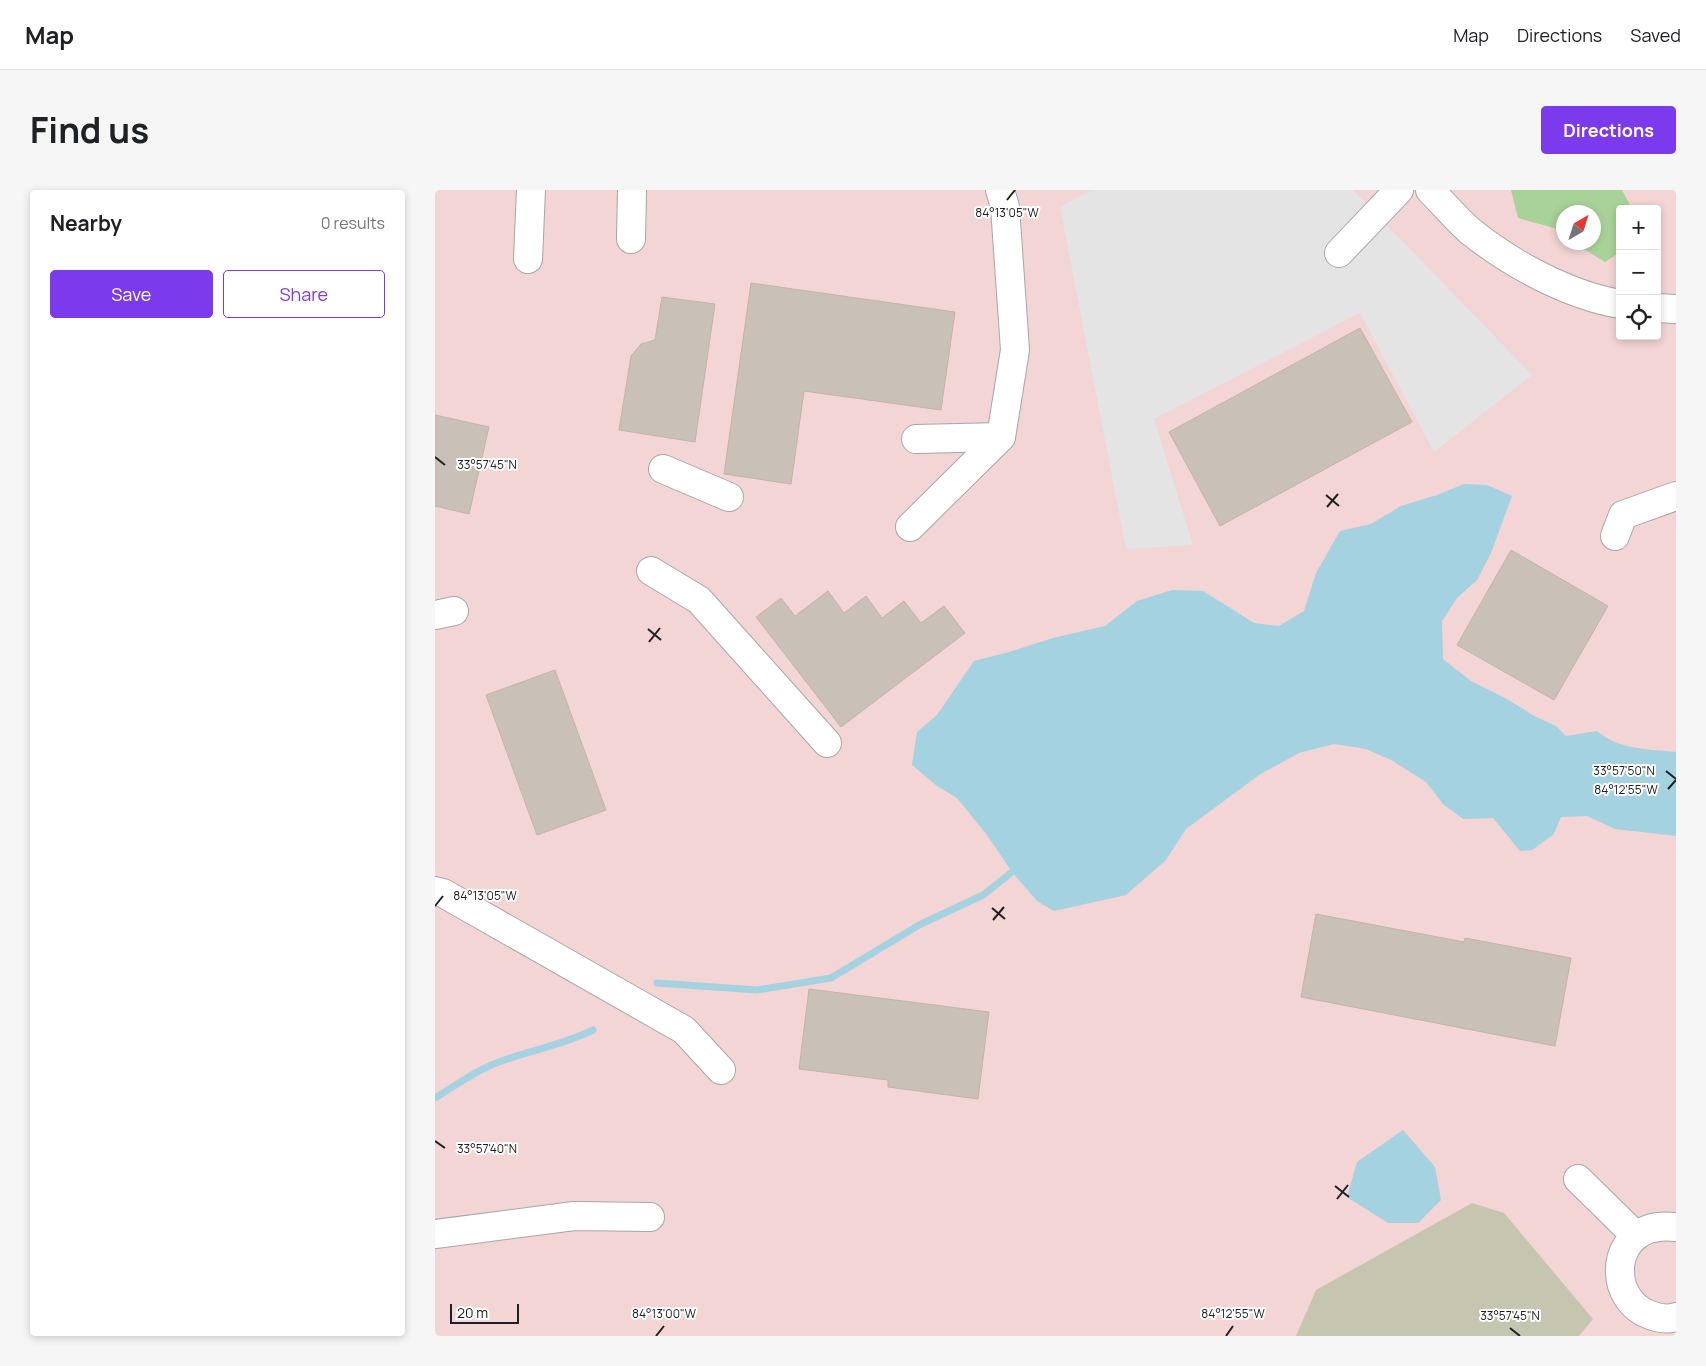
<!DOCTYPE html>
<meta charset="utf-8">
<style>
body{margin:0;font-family:Manrope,sans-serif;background:#f6f6f6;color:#202124}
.controls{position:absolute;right:15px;top:15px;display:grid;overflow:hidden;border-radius:5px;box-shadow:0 2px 8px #0003}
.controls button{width:45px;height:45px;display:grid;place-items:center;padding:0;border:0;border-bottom:1px solid #e0e0e0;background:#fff;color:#202124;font:25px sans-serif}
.compass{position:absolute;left:1121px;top:15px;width:45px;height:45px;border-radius:50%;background:#fff;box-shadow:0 2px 8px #0003;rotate:39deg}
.scale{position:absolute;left:15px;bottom:12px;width:69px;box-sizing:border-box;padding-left:5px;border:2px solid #202020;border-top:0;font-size:14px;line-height:18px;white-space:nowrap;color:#202020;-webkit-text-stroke:4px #fff;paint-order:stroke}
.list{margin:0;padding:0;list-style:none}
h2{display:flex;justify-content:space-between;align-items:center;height:65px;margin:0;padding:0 20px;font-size:21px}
h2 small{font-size:16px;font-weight:400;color:#757577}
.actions{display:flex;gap:10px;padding:15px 20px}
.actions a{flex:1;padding:11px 0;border:1px solid #7c3aed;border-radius:5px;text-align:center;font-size:18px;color:#7c3aed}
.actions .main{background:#7c3aed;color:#fff}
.icon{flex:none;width:28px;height:28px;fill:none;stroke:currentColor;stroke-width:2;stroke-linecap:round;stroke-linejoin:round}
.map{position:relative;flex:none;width:1241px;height:1146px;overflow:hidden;border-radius:5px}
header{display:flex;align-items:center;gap:30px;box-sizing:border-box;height:70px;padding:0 25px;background:#fff;border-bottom:1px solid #e0e0e0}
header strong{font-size:24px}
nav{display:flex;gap:28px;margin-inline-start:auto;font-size:18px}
.intro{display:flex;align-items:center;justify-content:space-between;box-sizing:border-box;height:120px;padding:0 30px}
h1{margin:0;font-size:35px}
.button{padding:12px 22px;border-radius:5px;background:#7c3aed;color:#fff;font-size:18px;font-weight:700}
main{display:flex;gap:30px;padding:0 30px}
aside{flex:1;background:#fff;border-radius:5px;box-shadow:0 2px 8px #0003}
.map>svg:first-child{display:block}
.commercial{fill:#f2d5d4;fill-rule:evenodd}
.construction{fill:#c6c6b0}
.forest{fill:#a9d298}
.parking{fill:#e4e4e4}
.water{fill:#a4d2e0}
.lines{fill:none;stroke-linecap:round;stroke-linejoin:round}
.stream{stroke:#a4d2e0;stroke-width:7}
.building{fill:#c9c0b8;stroke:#c3b4a7}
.minor-casing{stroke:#a7a7a7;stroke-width:30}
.minor{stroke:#fff;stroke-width:28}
.ticks{fill:none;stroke:#202020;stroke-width:2}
.ticks-label{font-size:12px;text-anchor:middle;fill:#202020;stroke:#fff;stroke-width:4;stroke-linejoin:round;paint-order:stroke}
</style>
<header>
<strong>Map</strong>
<nav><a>Map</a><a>Directions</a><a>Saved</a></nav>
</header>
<div class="intro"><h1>Find us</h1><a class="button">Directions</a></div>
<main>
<aside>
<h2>Nearby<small>0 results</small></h2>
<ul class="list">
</ul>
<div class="actions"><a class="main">Save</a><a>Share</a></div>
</aside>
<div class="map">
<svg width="1241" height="1146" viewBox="0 0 1241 1146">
<rect width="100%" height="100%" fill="#f1ede5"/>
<path class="commercial" d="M 0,0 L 1241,0 L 1241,1146 L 0,1146 ZM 1185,19 L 1222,19 L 1222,146 L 1185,146 ZM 1128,22 L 1158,22 L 1158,52 L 1128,52 Z"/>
<path class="construction" d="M 1037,1013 L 1069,1023 L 1158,1129 L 1144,1146 L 861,1146 L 881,1100 Z"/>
<path class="forest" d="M 1076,0 L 1187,0 L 1197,19 L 1185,19 L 1185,62 L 1170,72 L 1139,53 L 1158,52 L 1158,22 L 1128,22 L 1128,44 L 1123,39 L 1083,28 Z"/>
<path class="parking" d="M 656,0 L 918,0 L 1097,185 L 999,262 L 925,123 L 719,229 L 758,355 L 691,359 L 625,17 Z"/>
<g class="water">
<path d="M 1029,294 L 1052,295 L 1077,306 L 1056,363 L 1042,390 L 1022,408 L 1007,431 L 1008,469 L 1036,491 L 1070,508 L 1101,527 L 1121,536 L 1131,546 L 1162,541 C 1184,560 1214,559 1241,562 L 1241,646 L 1180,639 L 1152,626 L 1126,627 L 1119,644 L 1097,660 L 1085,661 L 1058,628 L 1028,629 L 1008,614 L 991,592 L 958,571 L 931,559 L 899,554 L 864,563 L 824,585 L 751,639 L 731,670 L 691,705 L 619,721 L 602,711 L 577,682 L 552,645 L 522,608 L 502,596 L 477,575 L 482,542 L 502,525 L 539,471 L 574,462 L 618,448 L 670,436 L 702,411 L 737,400 L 768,401 L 819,433 L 844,436 L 869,421 L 881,383 L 905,341 L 936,334 L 966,316 L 1002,305 Z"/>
<path d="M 968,940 L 1000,977 L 1006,1010 L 983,1033 L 953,1033 L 912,1007 L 922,972 Z"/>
</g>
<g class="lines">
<g class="stream">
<path d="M 222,793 L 322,800 L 396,788 L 484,735 L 548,705 L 577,682"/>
<path d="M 0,908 C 20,896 41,880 64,872 C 95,860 128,855 158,840"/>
</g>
</g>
<g class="building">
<path d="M 316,93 L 520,122 L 506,220 L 369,201 L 356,294 L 289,284 Z"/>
<path d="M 227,107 L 280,114 L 260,252 L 184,240 L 196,166 L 206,154 L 220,150 Z"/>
<path d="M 925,138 L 977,232 L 785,336 L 734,242 Z"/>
<path d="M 0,225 L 54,237 L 34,324 L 0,316 Z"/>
<path d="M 1076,360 L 1173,416 L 1119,510 L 1022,455 Z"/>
<path d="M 393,401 L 409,423 L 431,406 L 447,428 L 469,411 L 486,433 L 509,416 L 530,443 L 406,537 L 321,427 L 346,408 L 360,426 Z"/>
<path d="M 120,480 L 171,620 L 102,645 L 51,505 Z"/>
<path d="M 881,724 L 1029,752 L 1030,748 L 1136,768 L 1120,856 L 866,807 Z"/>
<path d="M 374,799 L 554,822 L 543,909 L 453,897 L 453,890 L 364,879 Z"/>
</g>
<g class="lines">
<defs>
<g id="minor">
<path d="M 995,0 C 1008,13 1021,29 1035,41 C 1076,74 1133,105 1185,114"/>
<path d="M 196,49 L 197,0"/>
<path d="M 904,63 L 964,0"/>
<path d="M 93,69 L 96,0"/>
<path d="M 1222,118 L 1241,119"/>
<path d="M 481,249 L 566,247"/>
<path d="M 228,279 L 294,307"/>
<path d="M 475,337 L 566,247 L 580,160 L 570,17 L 565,0"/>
<path d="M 1180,346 L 1188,325 L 1241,306"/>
<path d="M 216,381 L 264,410 L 392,553"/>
<path d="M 0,425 L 19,421"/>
<path d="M 0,701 L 8,703 L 249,840 L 286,880"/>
<path d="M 1143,989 L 1201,1046"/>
<path d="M 1241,1037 C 1232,1036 1223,1036 1214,1039 C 1174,1052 1176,1111 1215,1125 C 1223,1128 1232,1130 1241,1127"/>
<path d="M 0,1044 L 139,1026 L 215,1027"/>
</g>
</defs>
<use href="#minor" class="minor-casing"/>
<use href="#minor" class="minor"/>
</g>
<path class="ticks" d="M 572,10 L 580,0M 0,267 L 10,275M 891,305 L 904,316M 892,317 L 903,304M 213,439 L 226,450M 214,452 L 225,438M 1231,581 L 1241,589M 1233,599 L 1241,590M 0,716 L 8,706M 557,718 L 570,729M 558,730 L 569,717M 0,951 L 10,958M 900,996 L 914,1007M 902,1009 L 913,995M 1075,1138 L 1085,1146M 221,1146 L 229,1136M 791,1146 L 798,1136"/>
<g class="ticks-label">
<text x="572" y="27">84°13'05"W</text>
<text x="52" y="279">33°57'45"N</text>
<text x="1189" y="585">33°57'50"N</text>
<text x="1191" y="604">84°12'55"W</text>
<text x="50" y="710">84°13'05"W</text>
<text x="52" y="963">33°57'40"N</text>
<text x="229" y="1128">84°13'00"W</text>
<text x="798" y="1128">84°12'55"W</text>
<text x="1075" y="1130">33°57'45"N</text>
</g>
</svg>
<div class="controls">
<button>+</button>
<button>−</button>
<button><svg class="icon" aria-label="locate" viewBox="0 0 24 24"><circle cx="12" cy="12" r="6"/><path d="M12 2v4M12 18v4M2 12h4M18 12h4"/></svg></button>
</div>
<svg class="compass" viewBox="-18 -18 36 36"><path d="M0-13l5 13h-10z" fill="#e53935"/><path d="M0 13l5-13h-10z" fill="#757577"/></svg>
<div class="scale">20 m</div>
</div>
</main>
